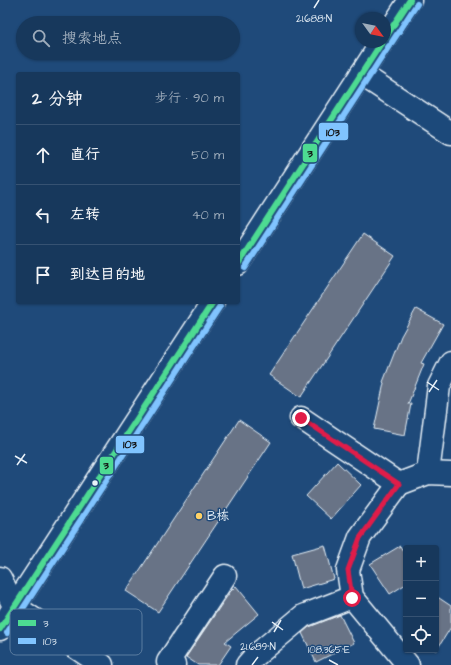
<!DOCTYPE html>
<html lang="zh">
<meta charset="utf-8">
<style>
body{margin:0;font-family:"Architects Daughter","LXGW WenKai TC",sans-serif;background:#203f62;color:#f1f3f6}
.controls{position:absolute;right:12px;bottom:12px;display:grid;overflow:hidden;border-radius:4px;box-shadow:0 1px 3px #0004}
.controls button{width:36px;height:36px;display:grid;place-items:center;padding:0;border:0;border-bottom:1px solid #365272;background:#17385c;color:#f1f3f6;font:20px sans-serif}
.compass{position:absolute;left:355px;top:12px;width:36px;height:36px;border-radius:50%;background:#17385c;box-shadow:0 1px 3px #0004;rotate:123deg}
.stop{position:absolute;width:12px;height:12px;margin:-9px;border:3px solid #e11d48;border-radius:50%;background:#fff}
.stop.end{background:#e11d48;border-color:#fff;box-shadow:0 1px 4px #0008}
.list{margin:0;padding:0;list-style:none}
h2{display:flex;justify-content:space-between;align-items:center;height:52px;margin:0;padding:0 16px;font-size:17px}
h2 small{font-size:13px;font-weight:400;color:#9eacbb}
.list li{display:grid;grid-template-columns:26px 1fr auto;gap:12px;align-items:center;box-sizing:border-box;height:60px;padding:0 16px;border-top:1px solid #365272}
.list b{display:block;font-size:15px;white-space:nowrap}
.list em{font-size:13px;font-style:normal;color:#9eacbb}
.icon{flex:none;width:22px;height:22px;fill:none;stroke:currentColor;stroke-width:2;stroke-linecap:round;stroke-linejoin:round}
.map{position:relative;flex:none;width:451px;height:665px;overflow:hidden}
.search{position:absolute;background:#17385c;box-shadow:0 1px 3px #0004;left:16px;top:16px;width:224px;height:44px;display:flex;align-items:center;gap:10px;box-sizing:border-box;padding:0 14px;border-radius:22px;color:#9eacbb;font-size:15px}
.panel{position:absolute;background:#17385c;box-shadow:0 1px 3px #0004;left:16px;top:72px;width:224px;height:232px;border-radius:4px}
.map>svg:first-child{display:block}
.building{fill:#677386;stroke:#e8f1f8}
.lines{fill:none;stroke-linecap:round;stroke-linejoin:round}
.minor-casing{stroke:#e8f1f8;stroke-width:25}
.major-casing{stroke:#e8f1f8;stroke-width:25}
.minor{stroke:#1f4a7a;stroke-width:22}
.major{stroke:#1f4a7a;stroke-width:22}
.bus-1-casing{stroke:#1f4a7a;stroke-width:9}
.bus-2-casing{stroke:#1f4a7a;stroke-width:9}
.bus-1{stroke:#4ddb92;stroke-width:6}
.bus-2{stroke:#80c4ff;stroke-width:6}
.route{stroke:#e11d48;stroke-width:5}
.ticks{fill:none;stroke:#e8f1f8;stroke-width:1.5}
.bus-dot{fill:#e8f1f8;stroke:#1f4a7a;stroke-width:1.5}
.poi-dot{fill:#ffd166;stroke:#1f4a7a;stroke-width:1.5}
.labels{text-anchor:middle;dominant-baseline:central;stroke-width:3;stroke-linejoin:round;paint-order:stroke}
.poi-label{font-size:13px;fill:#e8f1f8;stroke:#1f4a7a;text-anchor:start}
.key{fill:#1f4a7a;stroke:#5b7ca0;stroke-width:1}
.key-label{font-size:11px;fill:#e8f1f8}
.ticks-label{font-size:10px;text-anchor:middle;fill:#e8f1f8;stroke:#1f4a7a;stroke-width:3;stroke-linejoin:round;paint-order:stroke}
.line-badge{stroke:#1f4a7a;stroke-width:1.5}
.pale-badge-label{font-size:11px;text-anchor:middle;font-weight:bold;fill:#111}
</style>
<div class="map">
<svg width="451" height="665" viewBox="0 0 451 665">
<rect width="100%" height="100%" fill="#1f4a7a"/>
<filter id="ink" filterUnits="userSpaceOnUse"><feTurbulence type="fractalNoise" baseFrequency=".025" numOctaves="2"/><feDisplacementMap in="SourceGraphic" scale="8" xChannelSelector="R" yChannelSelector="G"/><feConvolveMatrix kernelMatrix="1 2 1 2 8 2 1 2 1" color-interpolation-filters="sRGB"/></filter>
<g filter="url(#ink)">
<g class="building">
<path d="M 363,234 L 395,256 L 301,397 L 269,375 Z"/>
<path d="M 416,309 L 443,324 L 421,363 L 424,364 L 408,404 L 411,404 L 405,435 L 374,429 L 384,383 L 383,382 L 401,336 Z"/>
<path d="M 239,420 L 271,442 L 158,612 L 126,591 Z"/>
<path d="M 337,462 L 361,485 L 331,519 L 306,496 Z"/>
<path d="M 325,545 L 334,579 L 301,589 L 292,554 Z"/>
<path d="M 400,546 L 406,556 L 406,584 L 390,594 L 370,564 Z"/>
<path d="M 236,586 L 259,614 L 225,642 L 231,646 L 218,665 L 198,665 L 186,657 L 230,592 Z"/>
<path d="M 436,596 L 451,606 L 451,627 L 436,651 Z"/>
<path d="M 340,615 L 354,643 L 316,662 L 302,633 L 309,627 Z"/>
</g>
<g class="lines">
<defs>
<g id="minor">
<path d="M 361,74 L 451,133"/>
<path d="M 301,418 L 399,484 L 428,473 L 451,474"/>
<path d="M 428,473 L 439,386 L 451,362"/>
<path d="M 399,484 L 360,537 L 348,570 L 352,597 L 408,665"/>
<path d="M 0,578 L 14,606 L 102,665"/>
<path d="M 174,665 L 168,662 L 225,576"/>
<path d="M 247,665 L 254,657 L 303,616 L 352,597"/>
</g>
<g id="major">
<path d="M 385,38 L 410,0"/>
<path d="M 238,264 L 382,42"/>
<path d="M 0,629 L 213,302"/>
</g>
</defs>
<use href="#minor" class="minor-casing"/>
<use href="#major" class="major-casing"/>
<use href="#minor" class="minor"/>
<use href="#major" class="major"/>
<defs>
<g id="bus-1">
<path d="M 385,38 L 410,0"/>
<path d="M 238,264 L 382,42"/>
<path d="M 0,629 L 213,302"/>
</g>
<g id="bus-2">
<path d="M 392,42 L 417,4"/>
<path d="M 245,268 L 389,46"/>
<path d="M 7,633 L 220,306"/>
</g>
</defs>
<use href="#bus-1" class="bus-1-casing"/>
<use href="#bus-2" class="bus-2-casing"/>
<use href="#bus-1" class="bus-1"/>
<use href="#bus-2" class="bus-2"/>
</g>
</g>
<g class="lines" filter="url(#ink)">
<path class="route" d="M 301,418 L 399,484 L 360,538 L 348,570 L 352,598"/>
</g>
<path class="ticks" d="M 314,8 L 319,0M 427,382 L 439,390M 429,392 L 437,380M 15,456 L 27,463M 17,465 L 25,454M 272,622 L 283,630M 274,632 L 281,620M 329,660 L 338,665M 252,665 L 258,657"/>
<circle class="bus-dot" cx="95" cy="483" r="3.5"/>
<circle class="poi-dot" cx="199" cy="516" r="4"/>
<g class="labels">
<g class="poi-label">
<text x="207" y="516">B栋</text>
</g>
</g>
<rect x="10" y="609" width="132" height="46" rx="6" class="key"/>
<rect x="18" y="620" width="18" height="6" fill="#4ddb92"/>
<rect x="18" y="638" width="18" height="6" fill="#80c4ff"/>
<g class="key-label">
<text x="43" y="627">3</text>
<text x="43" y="645">103</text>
</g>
<g class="ticks-label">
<text x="314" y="22">21.688°N</text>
<text x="258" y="650">21.689°N</text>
<text x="329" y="653">108.365°E</text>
</g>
<g class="line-badge">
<rect x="318" y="122" width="31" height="19" rx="4" fill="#80c4ff"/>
<rect x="302" y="143" width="16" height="20" rx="4" fill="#4ddb92"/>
<rect x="115" y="435" width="30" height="19" rx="4" fill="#80c4ff"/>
<rect x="99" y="456" width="15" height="19" rx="4" fill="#4ddb92"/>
</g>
<g class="pale-badge-label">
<text x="333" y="136">103</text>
<text x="310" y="157">3</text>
<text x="130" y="448">103</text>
<text x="106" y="469">3</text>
</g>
</svg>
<div class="controls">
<button>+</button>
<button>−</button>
<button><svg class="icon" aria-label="locate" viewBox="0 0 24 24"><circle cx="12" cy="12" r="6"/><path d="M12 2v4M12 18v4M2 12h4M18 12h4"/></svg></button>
</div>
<svg class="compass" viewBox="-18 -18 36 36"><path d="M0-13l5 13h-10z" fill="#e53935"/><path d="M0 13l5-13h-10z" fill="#9eacbb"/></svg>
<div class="stop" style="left:352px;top:598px"></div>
<div class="stop end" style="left:301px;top:418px"></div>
<div class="search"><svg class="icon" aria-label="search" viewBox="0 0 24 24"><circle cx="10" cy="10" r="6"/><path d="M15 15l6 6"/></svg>搜索地点</div>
<section class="panel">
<h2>2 分钟<small>步行 · 90 m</small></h2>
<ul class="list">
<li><svg class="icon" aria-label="ahead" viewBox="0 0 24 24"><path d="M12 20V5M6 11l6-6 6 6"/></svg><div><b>直行</b></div><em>50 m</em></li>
<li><svg class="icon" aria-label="left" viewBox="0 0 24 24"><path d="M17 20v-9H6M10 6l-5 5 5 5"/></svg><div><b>左转</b></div><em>40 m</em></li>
<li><svg class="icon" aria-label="arrive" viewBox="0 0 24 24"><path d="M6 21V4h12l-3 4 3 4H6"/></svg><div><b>到达目的地</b></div></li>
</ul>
</section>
</div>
